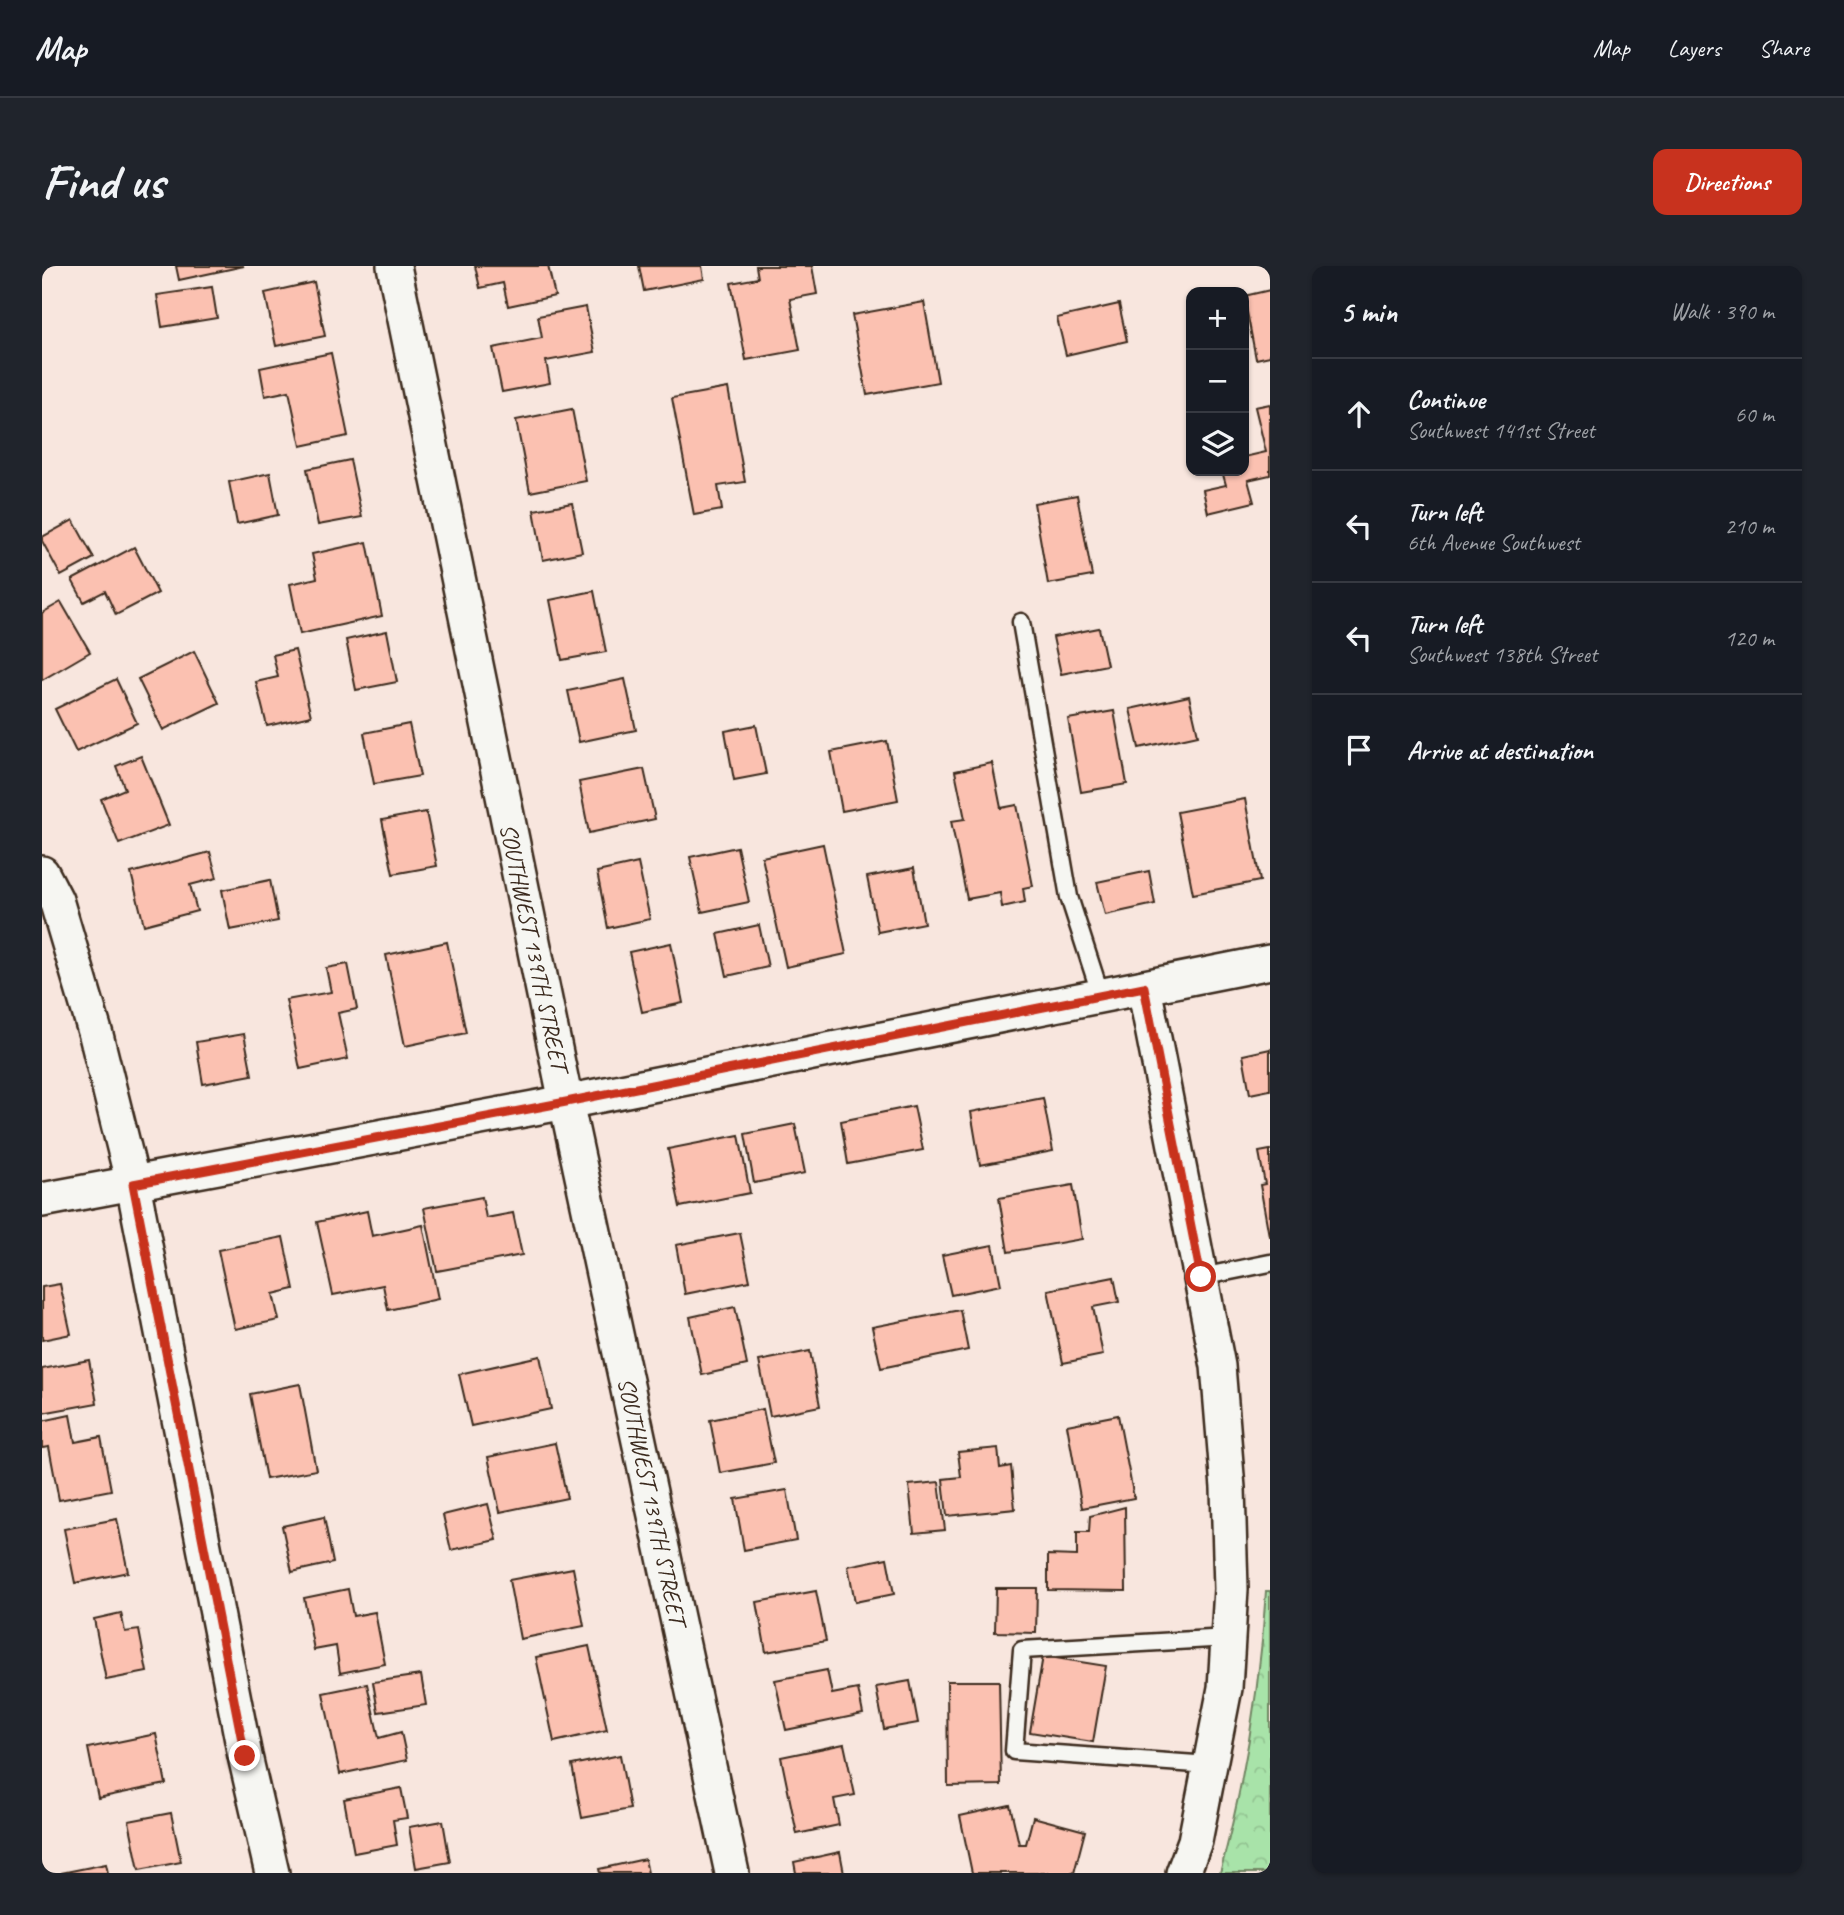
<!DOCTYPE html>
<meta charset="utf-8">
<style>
body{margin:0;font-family:Caveat,sans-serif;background:#20242c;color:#f1f3f6}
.controls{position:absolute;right:21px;top:21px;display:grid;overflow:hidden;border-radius:14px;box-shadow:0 2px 5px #0004}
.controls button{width:63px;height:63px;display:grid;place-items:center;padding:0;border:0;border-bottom:2px solid #363941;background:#171b24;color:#f1f3f6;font:35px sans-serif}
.stop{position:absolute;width:21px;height:21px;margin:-16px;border:5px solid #c8321e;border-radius:50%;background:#fff}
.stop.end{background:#c8321e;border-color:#fff;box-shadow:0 2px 7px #0008}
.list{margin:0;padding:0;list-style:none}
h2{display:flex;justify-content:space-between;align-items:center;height:91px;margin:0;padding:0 28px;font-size:30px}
h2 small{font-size:23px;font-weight:400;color:#9ea1a6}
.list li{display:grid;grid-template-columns:46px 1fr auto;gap:21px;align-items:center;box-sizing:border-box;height:112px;padding:0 28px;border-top:2px solid #363941}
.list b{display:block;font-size:26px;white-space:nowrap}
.list p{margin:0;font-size:23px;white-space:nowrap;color:#9ea1a6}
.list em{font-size:23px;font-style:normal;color:#9ea1a6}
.icon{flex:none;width:38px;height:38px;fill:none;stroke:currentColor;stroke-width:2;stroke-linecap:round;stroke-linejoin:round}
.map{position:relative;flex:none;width:1228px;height:1607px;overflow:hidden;border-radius:14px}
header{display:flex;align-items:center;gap:42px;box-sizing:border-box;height:98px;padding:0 35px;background:#171b24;border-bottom:2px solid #363941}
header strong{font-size:33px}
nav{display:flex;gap:38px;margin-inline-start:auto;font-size:24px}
.intro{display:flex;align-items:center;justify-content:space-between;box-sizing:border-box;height:168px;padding:0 42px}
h1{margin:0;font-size:49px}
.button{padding:18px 32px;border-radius:14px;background:#c8321e;color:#fff;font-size:24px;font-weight:700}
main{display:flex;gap:42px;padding:0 42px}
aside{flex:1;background:#171b24;border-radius:14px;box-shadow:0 2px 5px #0004}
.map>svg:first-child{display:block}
.park{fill:url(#park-crowns);stroke:#728664;stroke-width:2}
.building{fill:#fbc1b1;stroke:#3b2a1e;stroke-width:2}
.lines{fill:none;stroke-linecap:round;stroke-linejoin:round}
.service-casing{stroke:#3b2a1e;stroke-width:21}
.minor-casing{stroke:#3b2a1e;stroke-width:38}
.service{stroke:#f6f6f2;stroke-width:16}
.minor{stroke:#f6f6f2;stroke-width:33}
.route{stroke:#c8321e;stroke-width:9}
.labels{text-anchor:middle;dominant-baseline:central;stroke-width:6;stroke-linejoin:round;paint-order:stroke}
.street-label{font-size:24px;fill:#3b2a1e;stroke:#f6f6f2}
</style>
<header>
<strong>Map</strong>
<nav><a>Map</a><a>Layers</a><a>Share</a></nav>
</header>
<div class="intro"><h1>Find us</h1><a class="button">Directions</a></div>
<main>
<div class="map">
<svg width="1228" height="1607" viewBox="0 0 1228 1607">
<defs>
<pattern id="park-crowns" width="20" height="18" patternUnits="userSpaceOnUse" patternTransform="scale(1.75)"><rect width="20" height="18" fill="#a8e3a9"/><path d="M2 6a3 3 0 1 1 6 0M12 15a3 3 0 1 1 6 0" fill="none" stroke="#92c391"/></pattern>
</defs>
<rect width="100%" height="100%" fill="#f8e6de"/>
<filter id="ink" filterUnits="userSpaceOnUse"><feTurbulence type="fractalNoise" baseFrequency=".0143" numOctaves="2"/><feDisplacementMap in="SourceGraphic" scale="14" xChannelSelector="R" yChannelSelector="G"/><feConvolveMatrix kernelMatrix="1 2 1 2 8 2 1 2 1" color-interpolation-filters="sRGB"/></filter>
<g filter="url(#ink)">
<path class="park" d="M 1224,1325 L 1228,1325 L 1228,1607 L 1178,1607 C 1203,1514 1218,1421 1224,1325 Z"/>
<g class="building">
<path d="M 134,0 L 202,0 L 137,14 Z"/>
<path d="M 433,0 L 506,0 L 513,30 L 466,40 L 461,17 L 438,22 Z"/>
<path d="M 597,0 L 660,0 L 662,13 L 602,25 Z"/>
<path d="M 714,0 L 770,0 L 775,28 L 748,33 L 758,84 L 704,94 L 689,17 L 716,12 Z"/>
<path d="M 272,16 L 283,70 L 234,80 L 223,27 Z"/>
<path d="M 170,21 L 175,52 L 120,61 L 115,29 Z"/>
<path d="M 1228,24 L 1228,90 L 1214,93 L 1202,30 Z"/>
<path d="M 882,36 L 896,116 L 825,129 L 810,49 Z"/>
<path d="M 1077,38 L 1085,75 L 1024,89 L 1015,52 Z"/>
<path d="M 544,41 L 553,86 L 504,95 L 508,117 L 460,126 L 451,82 L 500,72 L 496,50 Z"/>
<path d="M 289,87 L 306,170 L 259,180 L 247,125 L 223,130 L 218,102 Z"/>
<path d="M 686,122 L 703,216 L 676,220 L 680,244 L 652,249 L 630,132 Z"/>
<path d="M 1228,138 L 1228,209 L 1206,214 L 1212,236 L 1166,247 L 1161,224 L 1184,219 L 1180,205 L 1202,205 L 1202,191 L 1224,186 L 1213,141 Z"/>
<path d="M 530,143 L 544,215 L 488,226 L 474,154 Z"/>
<path d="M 308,194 L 320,251 L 276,259 L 265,203 Z"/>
<path d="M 228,207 L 236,249 L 195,258 L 187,216 Z"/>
<path d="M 1035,229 L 1050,310 L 1006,318 L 992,237 Z"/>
<path d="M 530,237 L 540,286 L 501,294 L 492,244 Z"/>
<path d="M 31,254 L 52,292 L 19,310 L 0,275 L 0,271 Z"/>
<path d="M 325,276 L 340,350 L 258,368 L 248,318 L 275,312 L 270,288 Z"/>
<path d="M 92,281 L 116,327 L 74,349 L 63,325 L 42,336 L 30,314 Z"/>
<path d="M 552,325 L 564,386 L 520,394 L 508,334 Z"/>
<path d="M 19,336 L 48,386 L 0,414 L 0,347 Z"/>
<path d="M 1057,362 L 1065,399 L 1019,408 L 1011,371 Z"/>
<path d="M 345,365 L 355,416 L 314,424 L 304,374 Z"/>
<path d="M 253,384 L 269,450 L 225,460 L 214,416 L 236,411 L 231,389 Z"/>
<path d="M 152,385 L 177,437 L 121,464 L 96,413 Z"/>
<path d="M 74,413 L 95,457 L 34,486 L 13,443 Z"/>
<path d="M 583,413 L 594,464 L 537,476 L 526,425 Z"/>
<path d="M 1147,430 L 1156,469 L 1097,482 L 1088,443 Z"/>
<path d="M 1072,445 L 1085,518 L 1039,526 L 1026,453 Z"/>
<path d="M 367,458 L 378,510 L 332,518 L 322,467 Z"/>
<path d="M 714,459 L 724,508 L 692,514 L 683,465 Z"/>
<path d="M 845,475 L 856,534 L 800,545 L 789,486 Z"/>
<path d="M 99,490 L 127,559 L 77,578 L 59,533 L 83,523 L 74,500 Z"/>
<path d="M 950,497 L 959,542 L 975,539 L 991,620 L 981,622 L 983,636 L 960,641 L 958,627 L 925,633 L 909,555 L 923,553 L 913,505 Z"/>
<path d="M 602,503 L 613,553 L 547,567 L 537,516 Z"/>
<path d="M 1203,533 L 1218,615 L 1151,628 L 1135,546 Z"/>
<path d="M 384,546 L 395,600 L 351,608 L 340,554 Z"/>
<path d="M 781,578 L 804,688 L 744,701 L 720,591 Z"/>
<path d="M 695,581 L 707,636 L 660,646 L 648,591 Z"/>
<path d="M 168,586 L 175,612 L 148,619 L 155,645 L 102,659 L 89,607 Z"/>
<path d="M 596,597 L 608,653 L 566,662 L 555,606 Z"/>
<path d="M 872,602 L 882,657 L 836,666 L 825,611 Z"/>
<path d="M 1107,605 L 1113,638 L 1063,649 L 1055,616 Z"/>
<path d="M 228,614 L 236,655 L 188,664 L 180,624 Z"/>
<path d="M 717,659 L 726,701 L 685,710 L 676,668 Z"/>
<path d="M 405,676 L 424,767 L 363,780 L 344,689 Z"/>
<path d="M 629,677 L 641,737 L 600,746 L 587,686 Z"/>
<path d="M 306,698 L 315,743 L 296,747 L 306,793 L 258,803 L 244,734 L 289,726 L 284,702 Z"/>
<path d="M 202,768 L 210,809 L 161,818 L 154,776 Z"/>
<path d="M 1228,783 L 1228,824 L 1208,828 L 1201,789 Z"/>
<path d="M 1001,832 L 1011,885 L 938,899 L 929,846 Z"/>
<path d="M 872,840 L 881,884 L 806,898 L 799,855 Z"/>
<path d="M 753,858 L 763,907 L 712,917 L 703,868 Z"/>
<path d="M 697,869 L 708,927 L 638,941 L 626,883 Z"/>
<path d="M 1228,884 L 1228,970 L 1227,970 L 1218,919 L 1223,918 L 1217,886 Z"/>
<path d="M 1031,919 L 1040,973 L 966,986 L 957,932 Z"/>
<path d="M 440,931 L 444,952 L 471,947 L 480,989 L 395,1005 L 382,942 Z"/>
<path d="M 325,945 L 330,970 L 381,959 L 396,1033 L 346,1044 L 341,1019 L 291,1029 L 275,956 Z"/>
<path d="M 698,967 L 708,1015 L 643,1028 L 634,979 Z"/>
<path d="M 241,971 L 252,1023 L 231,1028 L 237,1054 L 193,1063 L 176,984 Z"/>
<path d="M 951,979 L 959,1019 L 909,1029 L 900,989 Z"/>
<path d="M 1072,1011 L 1077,1036 L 1051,1041 L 1061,1089 L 1021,1097 L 1006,1024 Z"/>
<path d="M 18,1018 L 29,1068 L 0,1074 L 0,1021 Z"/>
<path d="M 693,1041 L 705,1099 L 660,1109 L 648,1051 Z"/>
<path d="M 918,1044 L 926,1084 L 839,1102 L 830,1061 Z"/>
<path d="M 768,1085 L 778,1140 L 728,1150 L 717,1095 Z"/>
<path d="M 498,1090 L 509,1143 L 429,1160 L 417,1108 Z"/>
<path d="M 47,1094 L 55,1137 L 0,1147 L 0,1103 Z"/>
<path d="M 258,1118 L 274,1204 L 224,1213 L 208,1128 Z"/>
<path d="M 721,1143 L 732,1197 L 678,1207 L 668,1154 Z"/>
<path d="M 28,1149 L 33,1176 L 59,1171 L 69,1224 L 17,1234 L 7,1181 L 0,1182 L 0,1155 Z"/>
<path d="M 1076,1149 L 1092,1232 L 1040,1242 L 1025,1159 Z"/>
<path d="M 513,1177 L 525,1232 L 458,1246 L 446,1191 Z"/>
<path d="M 956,1182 L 958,1202 L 969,1200 L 973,1243 L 905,1250 L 901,1213 L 919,1211 L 916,1186 Z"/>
<path d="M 897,1216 L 903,1264 L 872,1267 L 867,1219 Z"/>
<path d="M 745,1224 L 754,1274 L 702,1284 L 693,1233 Z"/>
<path d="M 446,1238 L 455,1274 L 409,1284 L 401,1249 Z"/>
<path d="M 1083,1241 L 1084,1325 L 1006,1324 L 1006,1289 L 1035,1290 L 1035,1266 L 1047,1266 L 1048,1250 Z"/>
<path d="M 282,1251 L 291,1297 L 250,1306 L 240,1260 Z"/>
<path d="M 75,1253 L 86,1306 L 33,1317 L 22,1263 Z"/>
<path d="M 845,1292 L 852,1328 L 813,1336 L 806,1300 Z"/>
<path d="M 531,1302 L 542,1360 L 478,1373 L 467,1314 Z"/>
<path d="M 954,1322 L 995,1322 L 994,1367 L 953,1366 Z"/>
<path d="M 306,1323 L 311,1350 L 333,1346 L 343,1398 L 298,1407 L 294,1380 L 272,1384 L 262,1332 Z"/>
<path d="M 774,1325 L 784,1375 L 724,1386 L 715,1336 Z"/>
<path d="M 79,1347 L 83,1366 L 97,1364 L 105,1406 L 64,1414 L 52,1353 Z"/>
<path d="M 547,1380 L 565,1464 L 512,1476 L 494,1391 Z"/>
<path d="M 1001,1390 L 1064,1400 L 1051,1476 L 988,1466 Z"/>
<path d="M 785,1404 L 790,1428 L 816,1423 L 821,1448 L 744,1464 L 733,1414 Z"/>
<path d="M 379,1409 L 384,1439 L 336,1446 L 331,1416 Z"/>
<path d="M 868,1415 L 876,1457 L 842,1463 L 834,1421 Z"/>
<path d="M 905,1415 L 957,1415 L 959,1519 L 906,1520 Z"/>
<path d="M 325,1418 L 337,1472 L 359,1466 L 365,1494 L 298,1508 L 281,1427 Z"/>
<path d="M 114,1468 L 124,1518 L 56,1532 L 46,1482 Z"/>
<path d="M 802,1478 L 813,1529 L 792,1533 L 797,1559 L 755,1568 L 739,1491 Z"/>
<path d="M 578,1489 L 588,1543 L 540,1552 L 530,1499 Z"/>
<path d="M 359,1522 L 365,1552 L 351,1554 L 355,1579 L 312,1587 L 302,1533 Z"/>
<path d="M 968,1539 L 977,1578 L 984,1578 L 991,1551 L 1043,1565 L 1032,1607 L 930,1607 L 918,1550 Z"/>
<path d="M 129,1547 L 139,1596 L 97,1604 L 87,1555 Z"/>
<path d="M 401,1555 L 408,1596 L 374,1602 L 367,1561 Z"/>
<path d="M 798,1586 L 802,1607 L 754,1607 L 752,1596 Z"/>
<path d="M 603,1593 L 606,1607 L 558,1607 L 557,1603 Z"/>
<path d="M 64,1598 L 66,1607 L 19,1607 Z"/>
</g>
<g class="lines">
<defs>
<g id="service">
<path d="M 979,356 L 1027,631 L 1059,730"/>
<path d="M 1159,1011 L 1228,997"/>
<path d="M 1168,1499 L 972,1485 L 980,1384 L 1186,1372"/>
</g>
<g id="minor">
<path d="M 352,0 L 524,836 L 690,1607"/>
<path d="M 0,607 L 14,634 L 54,769 L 91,918 L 203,1490 L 230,1607"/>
<path d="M 1102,721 L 1176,1100 L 1186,1222 L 1189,1323 L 1183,1422 L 1153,1575 L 1141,1607"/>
<path d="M 0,934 L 524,836 L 1228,696"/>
</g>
</defs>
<use href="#service" class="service-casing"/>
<use href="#minor" class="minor-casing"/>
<use href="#service" class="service"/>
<use href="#minor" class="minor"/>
</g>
</g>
<g class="lines" filter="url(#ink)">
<path class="route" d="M 203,1490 L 91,918 L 524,836 L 1102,721 L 1159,1011"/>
</g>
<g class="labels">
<g class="street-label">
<text transform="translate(492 681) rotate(78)">SOUTHWEST 139TH STREET</text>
<text transform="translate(610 1235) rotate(78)">SOUTHWEST 139TH STREET</text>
</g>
</g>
</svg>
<div class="controls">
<button>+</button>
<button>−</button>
<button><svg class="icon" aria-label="layers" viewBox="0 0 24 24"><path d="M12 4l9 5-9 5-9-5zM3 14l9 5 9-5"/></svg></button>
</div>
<div class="stop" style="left:1159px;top:1011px"></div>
<div class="stop end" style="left:203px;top:1490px"></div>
</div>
<aside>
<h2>5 min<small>Walk · 390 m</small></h2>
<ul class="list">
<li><svg class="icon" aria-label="ahead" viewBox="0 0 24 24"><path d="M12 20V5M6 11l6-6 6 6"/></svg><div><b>Continue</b><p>Southwest 141st Street</p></div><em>60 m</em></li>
<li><svg class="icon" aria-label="left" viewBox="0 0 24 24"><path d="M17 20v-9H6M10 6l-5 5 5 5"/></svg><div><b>Turn left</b><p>6th Avenue Southwest</p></div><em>210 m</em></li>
<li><svg class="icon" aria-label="left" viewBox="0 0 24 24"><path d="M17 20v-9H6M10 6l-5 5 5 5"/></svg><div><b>Turn left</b><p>Southwest 138th Street</p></div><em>120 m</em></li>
<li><svg class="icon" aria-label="arrive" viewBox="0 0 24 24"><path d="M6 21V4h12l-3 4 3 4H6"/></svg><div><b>Arrive at destination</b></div></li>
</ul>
</aside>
</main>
